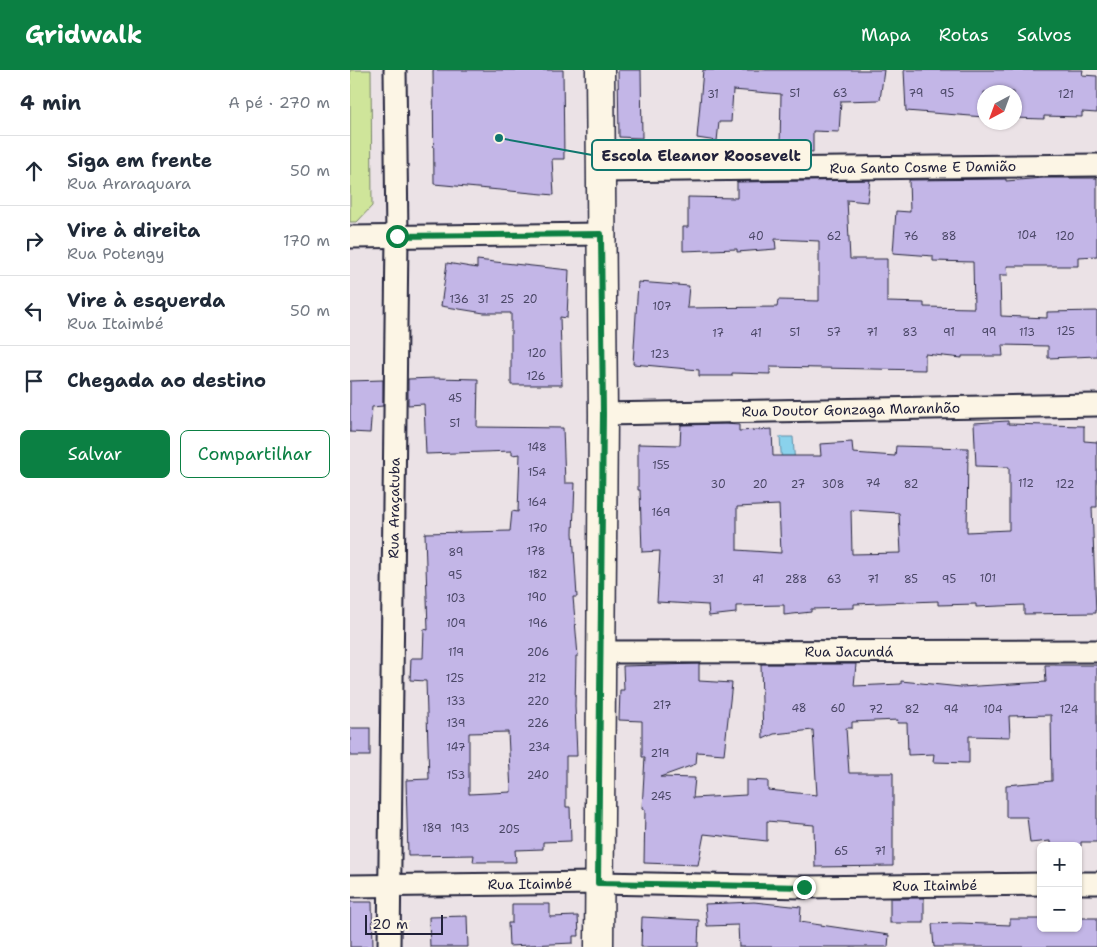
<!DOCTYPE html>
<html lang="pt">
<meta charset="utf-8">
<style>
body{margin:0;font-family:"Shantell Sans",sans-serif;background:#f6f6f7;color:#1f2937}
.controls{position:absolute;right:15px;bottom:15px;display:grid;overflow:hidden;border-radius:8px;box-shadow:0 1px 4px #0004}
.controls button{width:45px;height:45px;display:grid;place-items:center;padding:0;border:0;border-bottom:1px solid #e0e1e3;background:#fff;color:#1f2937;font:25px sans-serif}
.compass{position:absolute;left:627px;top:15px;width:45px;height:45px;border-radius:50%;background:#fff;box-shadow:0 1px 4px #0004;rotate:221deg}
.scale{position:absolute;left:15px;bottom:12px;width:78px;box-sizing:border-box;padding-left:5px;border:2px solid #22223b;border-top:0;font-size:14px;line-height:18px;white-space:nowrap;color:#22223b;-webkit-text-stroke:4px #fcf5e5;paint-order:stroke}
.stop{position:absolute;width:15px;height:15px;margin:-11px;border:4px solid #0b8043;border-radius:50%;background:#fff}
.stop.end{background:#0b8043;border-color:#fff;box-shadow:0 1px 5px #0008}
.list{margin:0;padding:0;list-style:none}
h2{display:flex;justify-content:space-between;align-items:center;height:65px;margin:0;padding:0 20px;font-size:21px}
h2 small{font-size:16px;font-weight:400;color:#747a83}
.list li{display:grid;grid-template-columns:32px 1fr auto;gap:15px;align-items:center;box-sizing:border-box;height:70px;padding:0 20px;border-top:1px solid #e0e1e3}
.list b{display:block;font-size:19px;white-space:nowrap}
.list p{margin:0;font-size:16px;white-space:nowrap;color:#747a83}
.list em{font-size:16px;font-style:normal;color:#747a83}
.actions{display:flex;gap:10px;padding:15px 20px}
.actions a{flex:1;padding:11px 0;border:1px solid #0b8043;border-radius:8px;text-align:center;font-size:18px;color:#0b8043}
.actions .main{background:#0b8043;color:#fff}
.icon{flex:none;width:28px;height:28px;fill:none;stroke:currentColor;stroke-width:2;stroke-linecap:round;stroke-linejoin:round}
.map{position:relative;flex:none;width:747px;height:877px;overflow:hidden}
header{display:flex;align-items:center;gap:30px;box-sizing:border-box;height:70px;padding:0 25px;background:#0b8043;color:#fff}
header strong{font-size:24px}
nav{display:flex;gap:28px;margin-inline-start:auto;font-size:18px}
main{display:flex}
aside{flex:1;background:#fff}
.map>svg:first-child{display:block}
.green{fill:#cfe59a;stroke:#78846a}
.water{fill:#8ad2ec;stroke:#608ca5}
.building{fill:#c3b6e7;stroke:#22223b;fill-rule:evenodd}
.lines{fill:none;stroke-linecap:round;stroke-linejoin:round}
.minor-casing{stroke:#22223b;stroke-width:25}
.secondary-casing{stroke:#22223b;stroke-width:31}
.minor{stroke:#fcf5e5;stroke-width:21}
.secondary{stroke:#fcf5e5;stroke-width:28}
.route{stroke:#0b8043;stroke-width:6}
.labels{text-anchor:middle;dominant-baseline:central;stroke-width:4;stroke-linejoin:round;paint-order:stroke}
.number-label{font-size:11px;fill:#4a4766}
.street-label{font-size:14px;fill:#22223b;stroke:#fcf5e5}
.leader{fill:none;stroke:#0f766e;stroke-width:2}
.callout-dot{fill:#0f766e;stroke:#fcf5e5;stroke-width:2}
.callout{fill:#fcf5e5;stroke:#0f766e;stroke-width:2}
.callout-label{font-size:15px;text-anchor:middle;font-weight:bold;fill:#22223b}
</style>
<header>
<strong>Gridwalk</strong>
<nav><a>Mapa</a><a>Rotas</a><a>Salvos</a></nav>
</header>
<main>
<aside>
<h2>4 min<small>A pé · 270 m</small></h2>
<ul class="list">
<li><svg class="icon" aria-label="ahead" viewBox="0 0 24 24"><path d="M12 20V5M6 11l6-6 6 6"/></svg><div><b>Siga em frente</b><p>Rua Araraquara</p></div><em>50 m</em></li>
<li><svg class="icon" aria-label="right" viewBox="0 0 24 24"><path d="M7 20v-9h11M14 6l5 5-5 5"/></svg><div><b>Vire à direita</b><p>Rua Potengy</p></div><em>170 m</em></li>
<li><svg class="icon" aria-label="left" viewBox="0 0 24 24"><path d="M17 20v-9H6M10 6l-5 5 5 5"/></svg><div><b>Vire à esquerda</b><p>Rua Itaimbé</p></div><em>50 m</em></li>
<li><svg class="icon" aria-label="arrive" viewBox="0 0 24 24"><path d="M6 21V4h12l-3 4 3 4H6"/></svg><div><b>Chegada ao destino</b></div></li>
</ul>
<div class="actions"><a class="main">Salvar</a><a>Compartilhar</a></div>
</aside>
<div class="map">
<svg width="747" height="877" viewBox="0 0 747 877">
<rect width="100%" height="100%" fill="#ebe2e6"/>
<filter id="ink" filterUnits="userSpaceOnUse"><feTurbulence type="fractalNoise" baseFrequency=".02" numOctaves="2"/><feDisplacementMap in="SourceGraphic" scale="10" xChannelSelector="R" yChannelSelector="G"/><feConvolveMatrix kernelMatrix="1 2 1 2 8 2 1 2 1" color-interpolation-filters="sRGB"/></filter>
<g filter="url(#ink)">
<path class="green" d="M 0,0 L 21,0 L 22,136 L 7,152 L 0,152 Z"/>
<path class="water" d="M 430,367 L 443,367 L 445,396 L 432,397 Z"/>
<g class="building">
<path d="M 83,0 L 213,0 L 214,89 L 202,89 L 204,125 L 84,114 Z"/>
<path d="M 268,0 L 291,0 L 292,68 L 269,67 Z"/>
<path d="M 353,0 L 534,0 L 530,30 L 491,31 L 489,62 L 463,61 L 463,82 L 430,78 L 431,24 L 383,20 L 381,52 L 369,52 L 367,71 L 347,68 Z"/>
<path d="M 554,0 L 733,0 L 732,5 L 747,6 L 747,43 L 732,42 L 732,47 L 694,46 L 694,49 L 664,48 L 664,22 L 634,22 L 634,47 L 556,41 Z"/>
<path d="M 693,108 L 747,108 L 747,186 L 728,187 L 728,196 L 657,196 L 658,205 L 650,205 L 651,246 L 697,248 L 697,242 L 747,241 L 747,286 L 698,288 L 698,276 L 652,275 L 653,286 L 612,286 L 612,288 L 575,284 L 575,300 L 420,297 L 420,304 L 382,303 L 382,306 L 349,306 L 349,300 L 283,294 L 288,212 L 339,216 L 337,238 L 427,237 L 428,230 L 469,231 L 469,171 L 425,169 L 426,179 L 387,182 L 387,179 L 333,181 L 333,157 L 338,157 L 338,127 L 387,128 L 387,112 L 520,110 L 517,132 L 497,130 L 500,189 L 537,189 L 537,232 L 574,233 L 574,237 L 624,238 L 623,192 L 583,191 L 583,186 L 543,183 L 546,141 L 560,142 L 559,110 L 656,109 L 656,111 Z"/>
<path d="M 127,190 L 219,200 L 217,248 L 210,247 L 212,315 L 161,315 L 161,243 L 134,243 L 91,236 L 97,193 L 127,198 Z"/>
<path d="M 85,308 L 128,309 L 127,357 L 213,358 L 215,413 L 225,413 L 223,463 L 227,527 L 223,527 L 228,586 L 226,586 L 225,636 L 227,686 L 216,686 L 216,737 L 220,737 L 221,771 L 193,772 L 193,779 L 165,780 L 166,792 L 123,792 L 124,785 L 58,786 L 56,710 L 79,709 L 76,611 L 60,610 L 61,588 L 73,588 L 74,559 L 78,560 L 75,463 L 160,461 L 162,441 L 168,442 L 170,384 L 162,385 L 162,381 L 76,384 L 74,334 L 58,335 L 58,309 ZM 158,662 L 161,722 L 119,724 L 119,663 Z"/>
<path d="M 33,310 L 33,336 L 22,337 L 20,363 L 0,362 L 0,311 Z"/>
<path d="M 658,351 L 658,354 L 734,356 L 734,371 L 747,372 L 747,437 L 742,437 L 746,543 L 674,544 L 674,535 L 626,537 L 626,534 L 588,535 L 588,531 L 504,534 L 504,538 L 461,539 L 461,542 L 434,545 L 434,535 L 386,536 L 386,543 L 359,546 L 358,535 L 307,532 L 310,481 L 292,482 L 290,420 L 288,420 L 288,374 L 330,375 L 331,355 L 375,354 L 389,355 L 389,361 L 422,359 L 423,386 L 471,386 L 470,374 L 502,372 L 503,383 L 545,386 L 546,376 L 618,378 L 617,462 L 659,460 L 659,397 L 626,396 L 624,353 ZM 429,435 L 431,483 L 387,480 L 387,437 ZM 501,440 L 549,443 L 551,483 L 502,484 Z"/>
<path d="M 349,594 L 349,611 L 382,613 L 374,684 L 347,682 L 346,694 L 310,707 L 345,708 L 343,728 L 396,725 L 396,710 L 418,711 L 418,720 L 467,725 L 463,660 L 424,664 L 413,669 L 411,594 L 506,594 L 504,616 L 551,614 L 551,611 L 611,617 L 696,612 L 695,595 L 747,595 L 747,772 L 731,772 L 731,776 L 700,776 L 700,771 L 680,773 L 677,747 L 656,747 L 656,715 L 702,711 L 701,645 L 659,646 L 660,667 L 619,666 L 619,693 L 583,692 L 584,684 L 558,685 L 557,653 L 547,653 L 548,650 L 502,652 L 502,658 L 496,658 L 499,703 L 543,703 L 543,796 L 465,797 L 464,755 L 417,751 L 417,771 L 354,764 L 348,795 L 294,793 L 295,739 L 292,739 L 295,687 L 292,687 L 292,651 L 269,650 L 270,620 L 274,620 L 273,596 Z"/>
<rect x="0" y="658" width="20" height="28"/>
<rect x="540" y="828" width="34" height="25"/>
<path d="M 0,832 L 22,832 L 23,877 L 0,877 Z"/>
<path d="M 404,832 L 451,837 L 450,852 L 539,865 L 538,877 L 389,877 L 388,855 L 357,856 L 355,834 Z"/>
<path d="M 162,834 L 200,834 L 200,847 L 228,846 L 229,866 L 223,866 L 223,873 L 159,876 L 158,853 L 162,853 Z"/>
<path d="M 117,846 L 118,877 L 80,877 L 79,847 Z"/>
<path d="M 292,847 L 349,850 L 348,877 L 291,877 Z"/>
<path d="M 728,848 L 747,848 L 747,877 L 584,877 L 582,854 L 610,853 L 660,855 L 660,849 L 691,849 L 691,858 L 728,858 Z"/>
</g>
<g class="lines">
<defs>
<g id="minor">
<path id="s1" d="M 251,101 L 747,95"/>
<path d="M 0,167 L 251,164"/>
<path id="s2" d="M 253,344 L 747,335"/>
<path id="s3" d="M 251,582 L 747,581"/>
<path d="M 728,813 L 747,813"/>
<path id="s4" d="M 0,816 L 248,813 L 454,817 L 691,814"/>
<path id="s5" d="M 39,877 L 47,166 L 45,0"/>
</g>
<path id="secondary" d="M 249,877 L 253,344 L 250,0"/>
</defs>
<use href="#minor" class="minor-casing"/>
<use href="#secondary" class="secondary-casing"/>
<use href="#minor" class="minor"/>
<use href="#secondary" class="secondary"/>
</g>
</g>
<g class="lines" filter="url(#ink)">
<path class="route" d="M 47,166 L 251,164 L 253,344 L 248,813 L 454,817"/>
</g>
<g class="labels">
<g class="number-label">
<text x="445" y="23">51</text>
<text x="490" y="23">63</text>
<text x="566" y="23">79</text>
<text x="597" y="23">95</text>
<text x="363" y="24">31</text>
<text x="716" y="24">121</text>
<text x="677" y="165">104</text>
<text x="406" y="166">40</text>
<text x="484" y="166">62</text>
<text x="561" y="166">76</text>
<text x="599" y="166">88</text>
<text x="715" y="166">120</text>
<text x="109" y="229">136</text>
<text x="133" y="229">31</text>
<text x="157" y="229">25</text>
<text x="180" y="229">20</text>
<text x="312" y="236">107</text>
<text x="716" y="261">125</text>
<text x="445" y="262">51</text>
<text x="484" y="262">57</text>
<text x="522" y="262">71</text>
<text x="560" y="262">83</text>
<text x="599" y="262">91</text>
<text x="639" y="262">99</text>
<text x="677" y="262">113</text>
<text x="368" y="263">17</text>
<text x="406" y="263">41</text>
<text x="187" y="283">120</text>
<text x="310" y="284">123</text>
<text x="186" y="306">126</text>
<text x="105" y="328">45</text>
<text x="105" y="353">51</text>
<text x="187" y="377">148</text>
<text x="311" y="395">155</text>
<text x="187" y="402">154</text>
<text x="523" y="413">74</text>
<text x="676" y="413">112</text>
<text x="368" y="414">30</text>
<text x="410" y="414">20</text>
<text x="448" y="414">27</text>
<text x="483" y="414">308</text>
<text x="561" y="414">82</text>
<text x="715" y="414">122</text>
<text x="187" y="432">164</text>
<text x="311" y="442">169</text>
<text x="188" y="458">170</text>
<text x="186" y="481">178</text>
<text x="106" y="482">89</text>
<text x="188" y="504">182</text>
<text x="105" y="505">95</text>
<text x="638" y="508">101</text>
<text x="368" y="509">31</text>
<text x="408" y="509">41</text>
<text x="446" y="509">288</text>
<text x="484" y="509">63</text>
<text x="523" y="509">71</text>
<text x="561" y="509">85</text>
<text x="599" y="509">95</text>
<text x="187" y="527">190</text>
<text x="106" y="528">103</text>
<text x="106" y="553">109</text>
<text x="188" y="553">196</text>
<text x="106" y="582">119</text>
<text x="188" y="582">206</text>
<text x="105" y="608">125</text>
<text x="187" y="608">212</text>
<text x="106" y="631">133</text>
<text x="188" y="631">220</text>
<text x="312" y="635">217</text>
<text x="449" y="638">48</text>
<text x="488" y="638">60</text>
<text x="526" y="639">72</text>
<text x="562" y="639">82</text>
<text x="601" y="639">94</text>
<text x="643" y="639">104</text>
<text x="719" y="639">124</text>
<text x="106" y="653">139</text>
<text x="188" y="653">226</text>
<text x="106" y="677">147</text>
<text x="189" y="677">234</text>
<text x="310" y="683">219</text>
<text x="106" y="705">153</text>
<text x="188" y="705">240</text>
<text x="311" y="726">245</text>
<text x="82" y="758">189</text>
<text x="110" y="758">193</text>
<text x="159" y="759">205</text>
<text x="491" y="781">65</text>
<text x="530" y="781">71</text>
</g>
<g class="street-label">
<text stroke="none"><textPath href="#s1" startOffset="322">Rua Santo Cosme E Damião</textPath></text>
<text stroke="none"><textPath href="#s2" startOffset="248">Rua Doutor Gonzaga Maranhão</textPath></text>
<text stroke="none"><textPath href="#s5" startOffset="439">Rua Araçatuba</textPath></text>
<text stroke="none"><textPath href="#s3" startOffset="248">Rua Jacundá</textPath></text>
<text stroke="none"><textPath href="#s4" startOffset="180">Rua Itaimbé</textPath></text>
<text stroke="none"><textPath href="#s4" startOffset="585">Rua Itaimbé</textPath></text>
</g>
</g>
<path class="leader" d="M149 68L242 85"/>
<circle class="callout-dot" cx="149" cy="68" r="5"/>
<rect class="callout" x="242" y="70" width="219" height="30" rx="5"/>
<g class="callout-label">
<text x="351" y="91">Escola Eleanor Roosevelt</text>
</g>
</svg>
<div class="controls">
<button>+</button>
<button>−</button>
</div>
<svg class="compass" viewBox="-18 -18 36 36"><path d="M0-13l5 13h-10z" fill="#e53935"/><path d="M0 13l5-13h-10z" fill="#747a83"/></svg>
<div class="scale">20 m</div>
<div class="stop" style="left:47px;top:166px"></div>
<div class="stop end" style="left:454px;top:817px"></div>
</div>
</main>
